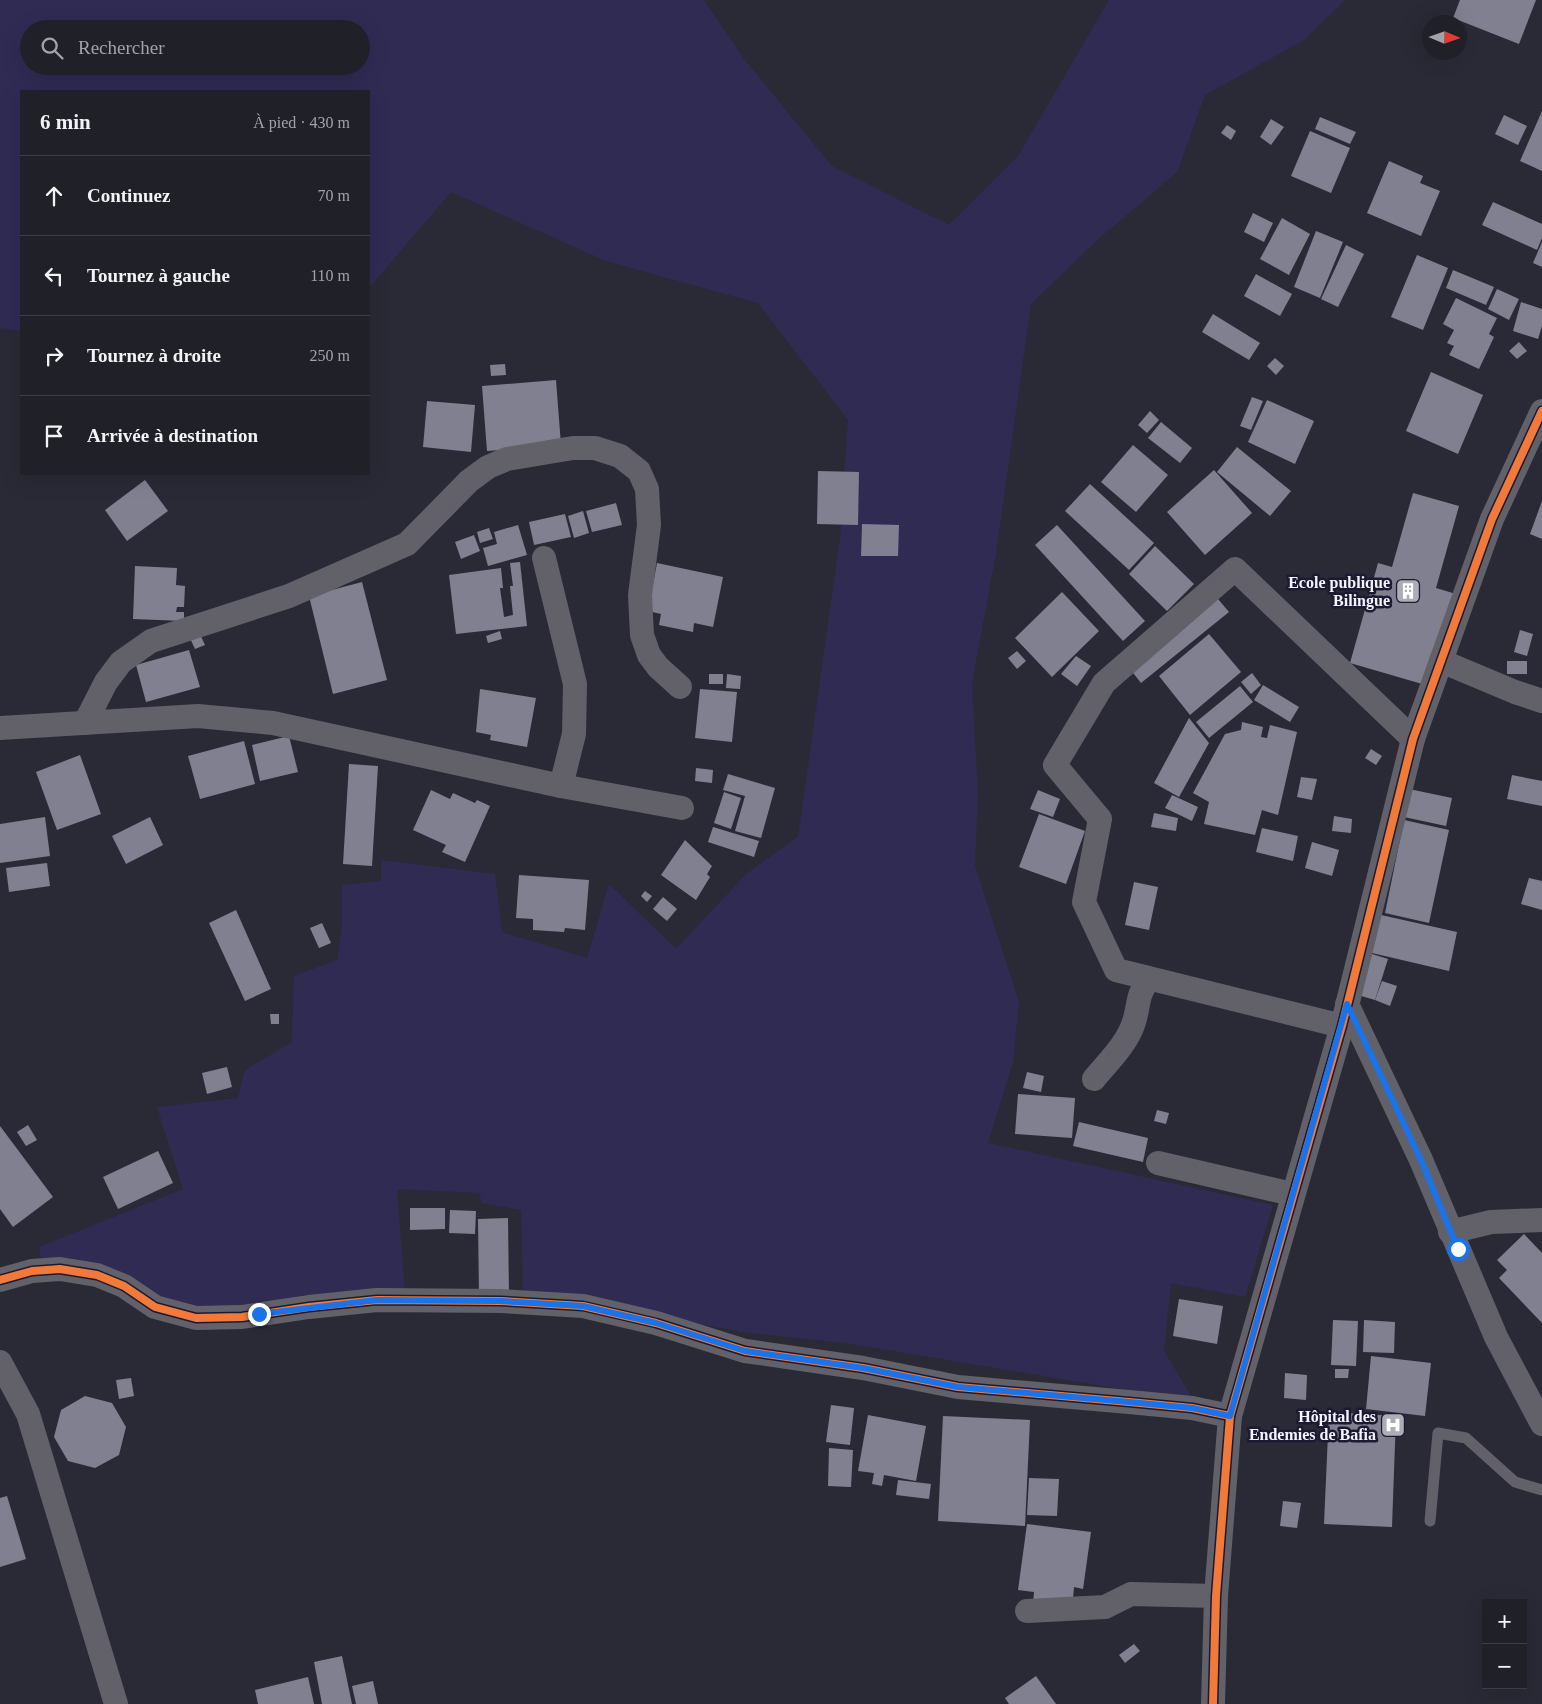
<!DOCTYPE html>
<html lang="fr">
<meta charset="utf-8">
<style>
body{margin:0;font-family:Georgia,serif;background:#2d2d34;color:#f1f3f6}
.controls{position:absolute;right:15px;bottom:15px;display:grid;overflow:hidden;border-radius:0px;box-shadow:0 5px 20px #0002}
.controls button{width:45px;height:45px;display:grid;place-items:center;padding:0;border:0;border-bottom:1px solid #3d3e45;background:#202028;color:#f1f3f6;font:25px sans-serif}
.compass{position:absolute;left:1422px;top:15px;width:45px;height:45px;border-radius:50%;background:#202028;box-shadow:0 5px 20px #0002;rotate:92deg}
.stop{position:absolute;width:15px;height:15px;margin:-11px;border:4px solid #1a73e8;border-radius:50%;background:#fff}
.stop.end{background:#1a73e8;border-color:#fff;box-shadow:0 1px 5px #0008}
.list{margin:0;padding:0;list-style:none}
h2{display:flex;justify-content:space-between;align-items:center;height:65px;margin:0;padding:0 20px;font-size:21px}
h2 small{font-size:16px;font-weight:400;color:#a2a3a8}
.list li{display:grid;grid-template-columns:32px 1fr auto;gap:15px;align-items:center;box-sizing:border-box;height:80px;padding:0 20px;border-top:1px solid #3d3e45}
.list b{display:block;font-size:19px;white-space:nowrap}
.list em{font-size:16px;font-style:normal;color:#a2a3a8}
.icon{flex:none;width:28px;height:28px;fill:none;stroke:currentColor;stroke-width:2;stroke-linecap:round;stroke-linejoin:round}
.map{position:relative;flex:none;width:1542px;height:1704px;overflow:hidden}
.search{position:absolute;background:#202028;box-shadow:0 5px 20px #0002;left:20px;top:20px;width:350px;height:55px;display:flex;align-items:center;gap:12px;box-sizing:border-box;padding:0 18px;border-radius:28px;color:#a2a3a8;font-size:19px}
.panel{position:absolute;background:#202028;box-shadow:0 5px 20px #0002;left:20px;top:90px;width:350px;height:385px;border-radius:0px}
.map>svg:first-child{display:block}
.green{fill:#2f2b53;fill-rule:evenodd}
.building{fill:#808091}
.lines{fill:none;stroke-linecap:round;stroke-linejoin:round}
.lane{stroke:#626169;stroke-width:11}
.street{stroke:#626169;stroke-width:24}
.cycleway-casing{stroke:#1c1a32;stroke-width:11}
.cycleway{stroke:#f17a3a;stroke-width:8}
.route{stroke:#1a73e8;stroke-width:6}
.labels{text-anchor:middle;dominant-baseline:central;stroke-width:5;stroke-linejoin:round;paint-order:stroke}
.poi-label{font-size:16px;font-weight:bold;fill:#f3f3fd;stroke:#1c1a32;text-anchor:end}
</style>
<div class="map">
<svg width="1542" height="1704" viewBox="0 0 1542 1704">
<rect width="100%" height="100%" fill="#2a2a36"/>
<path class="green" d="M 0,0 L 704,0 L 744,59 L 832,166 L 949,225 L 1018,156 L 1109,0 L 1345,0 L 1304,40 L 1205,95 L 1177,172 L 1094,243 L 1031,304 L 996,553 L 972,683 L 978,794 L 975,866 L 1019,1002 L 1013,1062 L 988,1143 L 1273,1205 L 1245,1297 L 1171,1283 L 1164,1351 L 1194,1401 L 846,1343 L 749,1333 L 523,1293 L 521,1210 L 482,1203 L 479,1193 L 397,1189 L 405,1293 L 214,1311 L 160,1301 L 42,1263 L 39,1247 L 183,1189 L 157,1107 L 238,1098 L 245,1070 L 292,1042 L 294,976 L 337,960 L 342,928 L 342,885 L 381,881 L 381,860 L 495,874 L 502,932 L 587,958 L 609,884 L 676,949 L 746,874 L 798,837 L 840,538 L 848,420 L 758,303 L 606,261 L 451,192 L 369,288 L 369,91 L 21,91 L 21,331 L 0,328 ZM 29,29 L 361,29 L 361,66 L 29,66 Z"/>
<g class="building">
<path d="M 1460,0 L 1536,0 L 1519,44 L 1453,18 Z"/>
<path d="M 1542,111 L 1542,171 L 1520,161 Z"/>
<path d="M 1504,115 L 1527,126 L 1518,145 L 1495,134 Z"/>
<path d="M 1320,117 L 1356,132 L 1350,144 L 1315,129 Z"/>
<path d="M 1271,119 L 1284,127 L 1271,145 L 1260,137 Z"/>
<path d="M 1227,125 L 1236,131 L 1231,140 L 1221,133 Z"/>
<path d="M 1310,131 L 1350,148 L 1331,193 L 1291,176 Z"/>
<path d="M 1389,161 L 1423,176 L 1420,183 L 1440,191 L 1421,236 L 1367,213 Z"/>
<path d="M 1493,202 L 1542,224 L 1542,238 L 1537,250 L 1482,225 Z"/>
<path d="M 1253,213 L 1273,223 L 1264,242 L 1244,232 Z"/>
<path d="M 1282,218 L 1310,234 L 1289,275 L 1260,259 Z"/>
<path d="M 1316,231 L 1343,242 L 1320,298 L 1294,287 Z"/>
<path d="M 1542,242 L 1542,267 L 1533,263 Z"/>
<path d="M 1346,245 L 1364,254 L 1338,307 L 1321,299 Z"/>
<path d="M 1417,255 L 1448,268 L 1423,330 L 1391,317 Z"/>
<path d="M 1453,270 L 1494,287 L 1486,305 L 1446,288 Z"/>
<path d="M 1256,274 L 1292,294 L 1280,316 L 1244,296 Z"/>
<path d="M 1497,289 L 1519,299 L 1509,320 L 1488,309 Z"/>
<path d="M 1456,298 L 1497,318 L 1489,334 L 1494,337 L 1479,369 L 1449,355 L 1454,346 L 1447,343 L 1454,330 L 1443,324 Z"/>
<path d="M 1521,302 L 1542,309 L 1542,326 L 1538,339 L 1513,331 Z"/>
<path d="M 1213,314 L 1260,343 L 1249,360 L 1202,332 Z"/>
<path d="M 1519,342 L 1527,351 L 1517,359 L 1509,351 Z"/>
<path d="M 1275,358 L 1284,366 L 1276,375 L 1267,366 Z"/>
<path d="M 505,364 L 506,375 L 491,376 L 490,365 Z"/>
<path d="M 1431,372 L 1483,395 L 1458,454 L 1406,431 Z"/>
<path d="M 556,380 L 561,445 L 487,451 L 482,386 Z"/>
<path d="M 1252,397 L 1263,401 L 1251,430 L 1240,426 Z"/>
<path d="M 1267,400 L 1314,421 L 1295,464 L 1248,442 Z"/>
<path d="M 427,401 L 475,405 L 471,452 L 423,447 Z"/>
<path d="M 1150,411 L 1159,420 L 1147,433 L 1138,425 Z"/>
<path d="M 1161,422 L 1192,448 L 1180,463 L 1148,438 Z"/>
<path d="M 1133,445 L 1168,475 L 1136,512 L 1101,482 Z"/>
<path d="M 1237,447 L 1291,491 L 1270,516 L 1217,472 Z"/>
<path d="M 1214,470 L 1252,513 L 1205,555 L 1167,512 Z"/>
<path d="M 818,471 L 859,472 L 858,525 L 817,524 Z"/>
<path d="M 145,480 L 168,511 L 127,541 L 105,510 Z"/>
<path d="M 1090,484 L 1154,543 L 1129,570 L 1065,511 Z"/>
<path d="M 1413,493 L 1459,506 L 1436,588 L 1456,594 L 1429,686 L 1350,663 L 1378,563 L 1392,567 Z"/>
<path d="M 1542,501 L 1542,539 L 1530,534 Z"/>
<path d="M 616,503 L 622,525 L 592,532 L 586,511 Z"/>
<path d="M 583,511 L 589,533 L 574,538 L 568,516 Z"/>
<path d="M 565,514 L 571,537 L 534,545 L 529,522 Z"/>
<path d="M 862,524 L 899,525 L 898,556 L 861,556 Z"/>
<path d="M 518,525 L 527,555 L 488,566 L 483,548 L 497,544 L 494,532 Z"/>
<path d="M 1057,525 L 1145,621 L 1123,641 L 1035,545 Z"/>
<path d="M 489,528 L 493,539 L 480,543 L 477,532 Z"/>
<path d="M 474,535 L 480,551 L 461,559 L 455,542 Z"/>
<path d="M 1155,546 L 1194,584 L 1167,611 L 1129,574 Z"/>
<path d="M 520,562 L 527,626 L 456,634 L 449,575 L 501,568 L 503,588 L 500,588 L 504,617 L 513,615 L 510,586 L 513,586 L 510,563 Z"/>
<path d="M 657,563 L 723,577 L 713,627 L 694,623 L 693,632 L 659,625 L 661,614 L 648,611 Z"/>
<path d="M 135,566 L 177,568 L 176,585 L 185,586 L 184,607 L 177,607 L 176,612 L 184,612 L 184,621 L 133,619 Z"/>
<path d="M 362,582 L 387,680 L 333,694 L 309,596 Z"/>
<path d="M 1062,592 L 1099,631 L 1052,677 L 1015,638 Z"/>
<path d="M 1218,599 L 1229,612 L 1141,683 L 1130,669 Z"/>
<path d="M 1520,630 L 1533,634 L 1527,656 L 1514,652 Z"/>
<path d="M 500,631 L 502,639 L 488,643 L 486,636 Z"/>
<path d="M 199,632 L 205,645 L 195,649 L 189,636 Z"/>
<path d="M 1209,634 L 1241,672 L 1190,715 L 1159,676 Z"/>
<path d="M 189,650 L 200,687 L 146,702 L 136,665 Z"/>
<path d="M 1017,651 L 1026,661 L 1017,669 L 1008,658 Z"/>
<path d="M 1076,656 L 1091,666 L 1077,686 L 1061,674 Z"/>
<rect x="1507" y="661" width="20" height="13"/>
<path d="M 1252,673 L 1261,685 L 1251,694 L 1241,682 Z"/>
<rect x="709" y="674" width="14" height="10"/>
<path d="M 727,674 L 741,676 L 740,689 L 726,688 Z"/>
<path d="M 1263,685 L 1299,707 L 1290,722 L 1254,700 Z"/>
<path d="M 1240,686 L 1253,702 L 1209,738 L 1196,722 Z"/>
<path d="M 480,689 L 536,698 L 527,747 L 490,740 L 491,735 L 476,732 Z"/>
<path d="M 700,689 L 737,692 L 732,742 L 695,738 Z"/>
<path d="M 1189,718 L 1209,743 L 1179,797 L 1154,783 Z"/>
<path d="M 1242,722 L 1263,727 L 1261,737 L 1267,738 L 1270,725 L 1297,732 L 1278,815 L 1262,810 L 1255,835 L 1204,824 L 1209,802 L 1193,793 L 1225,734 L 1241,730 Z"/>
<path d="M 289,736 L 298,772 L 260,781 L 252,745 Z"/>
<path d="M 244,741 L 255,784 L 200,799 L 188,756 Z"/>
<path d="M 1371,749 L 1382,756 L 1376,765 L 1365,758 Z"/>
<path d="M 80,755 L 101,814 L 57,830 L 36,772 Z"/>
<path d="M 349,764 L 378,766 L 372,866 L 343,864 Z"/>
<path d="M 696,768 L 713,770 L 712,783 L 695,781 Z"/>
<path d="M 728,774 L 775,788 L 761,838 L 735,831 L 745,796 L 723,790 Z"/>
<path d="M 1512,775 L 1542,781 L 1542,806 L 1507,799 Z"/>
<path d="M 1301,777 L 1317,779 L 1312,800 L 1297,797 Z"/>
<path d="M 1409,789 L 1452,798 L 1446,826 L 1404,817 Z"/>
<path d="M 431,790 L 450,799 L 453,793 L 475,803 L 477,800 L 490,806 L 465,862 L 442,852 L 446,845 L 413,830 Z"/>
<path d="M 1038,790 L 1060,799 L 1053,817 L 1030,809 Z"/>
<path d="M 724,792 L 741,798 L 731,829 L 714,823 Z"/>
<path d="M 1172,795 L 1198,807 L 1192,821 L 1165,808 Z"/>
<path d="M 1154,813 L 1178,818 L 1176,831 L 1151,827 Z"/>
<path d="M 1039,814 L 1085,831 L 1066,884 L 1019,867 Z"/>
<path d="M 1334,816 L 1352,819 L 1351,833 L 1332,831 Z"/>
<path d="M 45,817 L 50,856 L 0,863 L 0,824 Z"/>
<path d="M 150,817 L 163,845 L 126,864 L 112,836 Z"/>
<path d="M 1404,820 L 1449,830 L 1429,923 L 1385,913 Z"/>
<path d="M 713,827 L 759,841 L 754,857 L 708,842 Z"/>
<path d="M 1262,828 L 1298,836 L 1293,861 L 1256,852 Z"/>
<path d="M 685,840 L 712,866 L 707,874 L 710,877 L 696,900 L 661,875 Z"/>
<path d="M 1312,842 L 1339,850 L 1332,876 L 1305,868 Z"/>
<path d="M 47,863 L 50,886 L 9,892 L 6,868 Z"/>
<path d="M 519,875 L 589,880 L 585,930 L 565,928 L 564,932 L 533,930 L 533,919 L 516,918 Z"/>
<path d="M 1529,878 L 1542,881 L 1542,910 L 1521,904 Z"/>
<path d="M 1134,882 L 1158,887 L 1149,930 L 1125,925 Z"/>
<path d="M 645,891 L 652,896 L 647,902 L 641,896 Z"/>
<path d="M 663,897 L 677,909 L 667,921 L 653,909 Z"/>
<path d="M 236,910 L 271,989 L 245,1001 L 209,923 Z"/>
<path d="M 1381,915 L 1457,932 L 1449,971 L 1372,953 Z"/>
<path d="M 322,923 L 331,943 L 319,948 L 310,928 Z"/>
<path d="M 1372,954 L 1388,959 L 1375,1000 L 1358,995 Z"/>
<path d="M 1382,981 L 1397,986 L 1390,1006 L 1375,1000 Z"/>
<path d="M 270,1014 L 279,1014 L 279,1024 L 271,1024 Z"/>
<path d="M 227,1067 L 232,1087 L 207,1094 L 202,1073 Z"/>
<path d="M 1027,1072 L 1044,1076 L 1041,1092 L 1023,1088 Z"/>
<path d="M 1018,1094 L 1075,1098 L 1072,1138 L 1015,1134 Z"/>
<path d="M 1157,1110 L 1169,1113 L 1166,1124 L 1154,1121 Z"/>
<path d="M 1079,1122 L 1148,1138 L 1143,1162 L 1073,1146 Z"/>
<path d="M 28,1125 L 37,1140 L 26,1146 L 17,1132 Z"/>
<path d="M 0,1126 L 53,1197 L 13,1227 L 0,1209 Z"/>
<path d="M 158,1151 L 173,1183 L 118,1209 L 103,1177 Z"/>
<path d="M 410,1208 L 445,1208 L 445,1229 L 410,1230 Z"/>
<path d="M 450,1210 L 476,1211 L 475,1234 L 449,1233 Z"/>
<path d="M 508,1218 L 509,1297 L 479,1297 L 478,1219 Z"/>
<path d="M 1524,1234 L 1542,1253 L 1542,1323 L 1499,1278 L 1507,1270 L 1497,1260 Z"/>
<path d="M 1179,1299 L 1223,1306 L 1217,1344 L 1173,1336 Z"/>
<path d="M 1333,1320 L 1358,1321 L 1356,1366 L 1331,1365 Z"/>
<path d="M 1364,1320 L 1395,1322 L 1394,1353 L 1363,1352 Z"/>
<path d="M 1371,1356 L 1431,1363 L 1425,1416 L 1366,1409 Z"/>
<path d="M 1335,1369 L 1349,1369 L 1348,1378 L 1335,1378 Z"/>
<path d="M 1285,1373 L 1307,1375 L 1306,1400 L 1284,1398 Z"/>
<path d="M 131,1378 L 134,1396 L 119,1399 L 116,1380 Z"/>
<path d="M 85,1396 L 112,1403 L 126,1427 L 119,1455 L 95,1468 L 68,1461 L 54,1437 L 61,1410 Z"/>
<path d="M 831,1405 L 854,1408 L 850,1445 L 826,1442 Z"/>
<path d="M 1329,1412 L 1396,1416 L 1392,1527 L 1324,1524 Z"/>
<path d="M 868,1415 L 926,1426 L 916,1481 L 884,1475 L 882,1486 L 872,1484 L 874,1473 L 858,1471 Z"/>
<path d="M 943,1416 L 1030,1420 L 1025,1526 L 938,1521 Z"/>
<path d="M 829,1448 L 853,1450 L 851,1487 L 828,1486 Z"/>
<path d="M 1029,1478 L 1059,1479 L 1057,1516 L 1027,1515 Z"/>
<path d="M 898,1480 L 931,1484 L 929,1499 L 896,1495 Z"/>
<path d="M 7,1496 L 26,1559 L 0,1567 L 0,1498 Z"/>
<path d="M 1283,1501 L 1301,1503 L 1297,1528 L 1280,1526 Z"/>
<path d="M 1027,1524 L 1091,1532 L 1083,1589 L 1074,1587 L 1073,1599 L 1033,1605 L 1034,1592 L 1018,1590 Z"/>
<path d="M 1134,1644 L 1140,1651 L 1125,1663 L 1119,1655 Z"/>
<path d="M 342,1656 L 352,1704 L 322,1704 L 314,1662 Z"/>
<path d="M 1036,1676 L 1056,1704 L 1009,1704 L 1005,1698 Z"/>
<path d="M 308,1677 L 314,1704 L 258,1704 L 255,1690 Z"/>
<path d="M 373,1681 L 378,1704 L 356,1704 L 352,1686 Z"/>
</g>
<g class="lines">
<path class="lane" d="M 1430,1521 L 1438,1433 L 1466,1438 L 1515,1482 L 1542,1490"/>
<g class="street">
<path d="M 544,558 L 575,684 L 574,734 L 561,786"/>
<path d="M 1441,661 L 1515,692 L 1542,701"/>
<path d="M 85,723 L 106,682 L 121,662 L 151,641 L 289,596 L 407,544 L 469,481 L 488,467 L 507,459 L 573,448 L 595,448 L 620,456 L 639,471 L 647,489 L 649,525 L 640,595 L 642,635 L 649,655 L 658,667 L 680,687"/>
<path d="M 0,728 L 198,716 L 273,723 L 561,786 L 682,808"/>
<path d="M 1347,1004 L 1421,1160 L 1496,1337 L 1542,1424"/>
<path d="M 1342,1026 L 1116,970 L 1084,902 L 1100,819 L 1055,765 L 1104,683 L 1235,569 L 1413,739"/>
<path d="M 1094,1079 C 1109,1061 1127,1044 1134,1022 C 1140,1002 1136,997 1149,979"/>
<path d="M 1158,1163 L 1292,1194"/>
<path d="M 1450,1232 L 1491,1222 L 1542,1220"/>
<path d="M 0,1280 L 32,1271 L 60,1269 L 97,1275 L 124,1286 L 155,1307 L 196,1318 L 242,1317 L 309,1307 L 377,1300 L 500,1301 L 583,1306 L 656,1323 L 745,1351 L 863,1368 L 958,1387 L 1129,1402 L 1192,1408 L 1230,1416"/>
<path d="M 0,1362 L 28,1414 L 116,1704"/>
<path d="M 1027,1611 L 1105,1607 L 1131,1594 L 1216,1596"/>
<path d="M 1213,1704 L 1216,1596 L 1230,1416 L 1342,1026 L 1413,739 L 1492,519 L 1542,411"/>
</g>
<defs>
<g id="cycleway">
<path d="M 0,1280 L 32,1271 L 60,1269 L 97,1275 L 124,1286 L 155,1307 L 196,1318 L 242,1317 L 309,1307 L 377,1300 L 500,1301 L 583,1306 L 656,1323 L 745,1351 L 863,1368 L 958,1387 L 1129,1402 L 1192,1408 L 1230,1416"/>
<path d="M 1213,1704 L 1216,1596 L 1230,1416 L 1342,1026 L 1413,739 L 1492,519 L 1542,411"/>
</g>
</defs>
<use href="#cycleway" class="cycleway-casing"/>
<use href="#cycleway" class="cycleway"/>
</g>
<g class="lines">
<path class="route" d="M 259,1314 L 377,1300 L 500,1301 L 583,1306 L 656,1323 L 745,1351 L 863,1368 L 958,1387 L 1129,1402 L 1192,1408 L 1230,1416 L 1347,1004 L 1421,1160 L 1458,1249"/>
</g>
<defs>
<symbol id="building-square" viewBox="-11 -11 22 22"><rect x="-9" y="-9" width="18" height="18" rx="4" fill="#adadb7" stroke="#1c1a32"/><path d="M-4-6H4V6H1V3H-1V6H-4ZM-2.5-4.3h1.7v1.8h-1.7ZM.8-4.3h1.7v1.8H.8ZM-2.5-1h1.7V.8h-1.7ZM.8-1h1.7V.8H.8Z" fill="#fff"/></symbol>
<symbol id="hospital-square" viewBox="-11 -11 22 22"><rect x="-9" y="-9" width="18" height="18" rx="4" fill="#adadb7" stroke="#1c1a32"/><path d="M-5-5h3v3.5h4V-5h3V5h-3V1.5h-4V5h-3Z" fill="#fff"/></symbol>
</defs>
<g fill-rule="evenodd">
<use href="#building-square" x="1394" y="577" width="28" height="28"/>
<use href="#hospital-square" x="1379" y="1411" width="28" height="28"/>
</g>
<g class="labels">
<g class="poi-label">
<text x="1390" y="582">Ecole publique<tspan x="1390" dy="18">Bilingue</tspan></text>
<text x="1376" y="1416">Hôpital des<tspan x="1376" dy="18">Endemies de Bafia</tspan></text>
</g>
</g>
</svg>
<div class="controls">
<button>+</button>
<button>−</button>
</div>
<svg class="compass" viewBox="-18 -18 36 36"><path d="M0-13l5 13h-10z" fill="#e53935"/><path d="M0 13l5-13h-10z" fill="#a2a3a8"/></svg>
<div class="stop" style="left:1458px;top:1249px"></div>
<div class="stop end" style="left:259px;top:1314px"></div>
<div class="search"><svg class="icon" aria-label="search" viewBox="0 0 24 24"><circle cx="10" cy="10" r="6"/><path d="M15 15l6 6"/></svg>Rechercher</div>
<section class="panel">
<h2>6 min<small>À pied · 430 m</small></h2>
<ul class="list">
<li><svg class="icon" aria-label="ahead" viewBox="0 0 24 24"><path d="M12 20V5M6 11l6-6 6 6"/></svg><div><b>Continuez</b></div><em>70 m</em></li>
<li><svg class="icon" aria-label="left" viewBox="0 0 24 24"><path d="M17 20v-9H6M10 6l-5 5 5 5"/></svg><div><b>Tournez à gauche</b></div><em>110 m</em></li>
<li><svg class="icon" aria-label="right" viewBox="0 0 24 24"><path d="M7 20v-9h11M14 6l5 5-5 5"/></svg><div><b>Tournez à droite</b></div><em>250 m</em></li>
<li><svg class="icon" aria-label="arrive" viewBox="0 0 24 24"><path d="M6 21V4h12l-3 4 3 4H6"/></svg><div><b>Arrivée à destination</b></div></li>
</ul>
</section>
</div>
